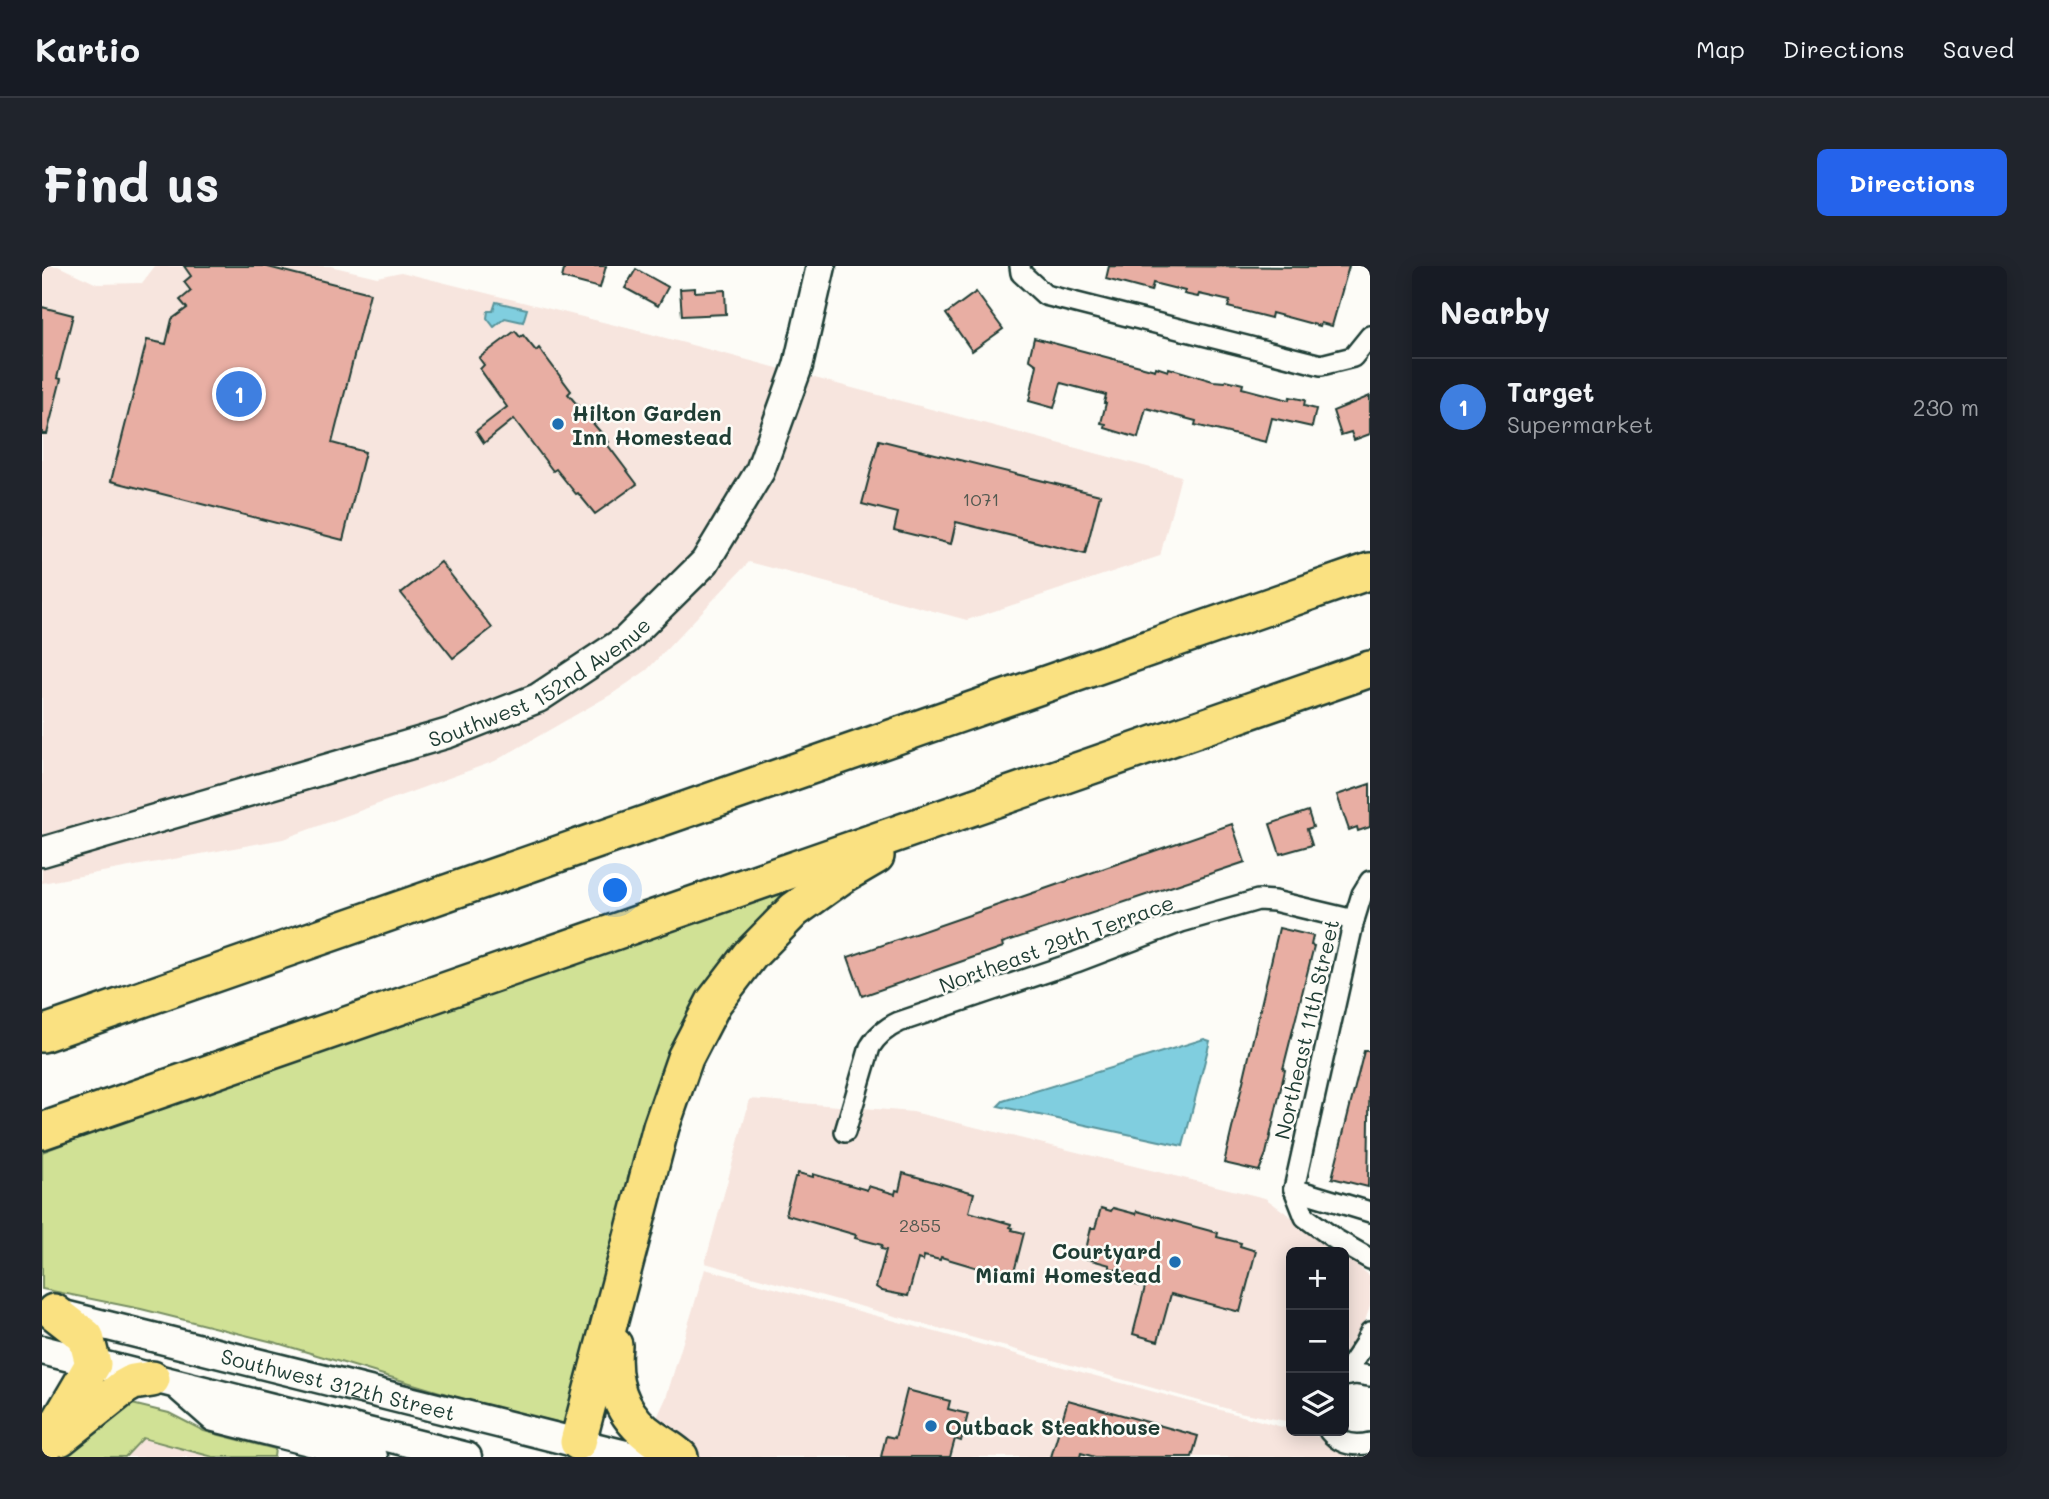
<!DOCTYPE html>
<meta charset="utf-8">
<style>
body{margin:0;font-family:Mali,sans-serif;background:#20242c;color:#f1f3f6}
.controls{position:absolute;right:21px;bottom:21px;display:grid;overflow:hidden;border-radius:10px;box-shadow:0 4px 18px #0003}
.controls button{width:63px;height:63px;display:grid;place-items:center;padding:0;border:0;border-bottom:2px solid #363941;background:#171b24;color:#f1f3f6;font:35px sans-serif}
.you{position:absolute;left:574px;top:625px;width:24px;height:24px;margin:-18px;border:5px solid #fff;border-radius:50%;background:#1a73e8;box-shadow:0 0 0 10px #1a73e833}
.badge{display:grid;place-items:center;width:46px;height:46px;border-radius:50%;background:#2563eb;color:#fff;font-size:23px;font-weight:700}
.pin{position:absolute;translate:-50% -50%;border:4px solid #fff;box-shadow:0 2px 7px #0006}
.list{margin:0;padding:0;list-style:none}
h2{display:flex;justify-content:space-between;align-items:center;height:91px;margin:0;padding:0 28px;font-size:30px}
h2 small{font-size:23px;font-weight:400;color:#9ea1a6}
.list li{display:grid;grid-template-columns:46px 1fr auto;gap:21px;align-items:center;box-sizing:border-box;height:98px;padding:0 28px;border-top:2px solid #363941}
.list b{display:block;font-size:26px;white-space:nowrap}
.list p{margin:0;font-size:23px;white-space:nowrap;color:#9ea1a6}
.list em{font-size:23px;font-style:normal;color:#9ea1a6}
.icon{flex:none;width:38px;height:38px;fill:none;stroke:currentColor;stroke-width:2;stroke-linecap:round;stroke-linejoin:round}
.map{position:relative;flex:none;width:1328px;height:1191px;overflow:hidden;border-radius:10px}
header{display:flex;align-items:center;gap:42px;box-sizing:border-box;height:98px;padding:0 35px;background:#171b24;border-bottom:2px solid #363941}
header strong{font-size:33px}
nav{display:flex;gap:38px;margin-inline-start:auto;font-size:24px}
.intro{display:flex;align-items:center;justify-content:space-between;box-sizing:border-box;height:168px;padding:0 42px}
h1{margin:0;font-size:49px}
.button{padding:18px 32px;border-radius:10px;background:#2563eb;color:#fff;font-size:24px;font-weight:700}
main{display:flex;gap:42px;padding:0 42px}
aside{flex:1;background:#171b24;border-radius:10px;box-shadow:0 4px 18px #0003}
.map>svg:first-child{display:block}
.built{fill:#f7e5de}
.green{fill:#d0e195;stroke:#788f64;stroke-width:2}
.water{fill:#80cedf;stroke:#59949b;stroke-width:2}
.building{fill:#e8aea3;stroke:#1f3d34;stroke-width:2}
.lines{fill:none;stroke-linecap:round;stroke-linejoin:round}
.street-casing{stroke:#1f3d34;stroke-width:24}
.secondary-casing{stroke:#1f3d34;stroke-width:33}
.highway-casing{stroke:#1f3d34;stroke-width:40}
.street{stroke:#fdfcf7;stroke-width:19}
.secondary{stroke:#fdfcf7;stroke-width:28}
.highway{stroke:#fae181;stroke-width:35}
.poi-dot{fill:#1f6fb2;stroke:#fdfcf7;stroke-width:2.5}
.labels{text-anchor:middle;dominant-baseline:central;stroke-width:5;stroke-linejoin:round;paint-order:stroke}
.number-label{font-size:18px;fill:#515950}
.poi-label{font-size:21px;font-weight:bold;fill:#1f3d34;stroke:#fdfcf7;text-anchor:start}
.street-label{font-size:21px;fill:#1f3d34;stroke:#fdfcf7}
</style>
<header>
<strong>Kartio</strong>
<nav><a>Map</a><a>Directions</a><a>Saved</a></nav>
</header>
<div class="intro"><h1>Find us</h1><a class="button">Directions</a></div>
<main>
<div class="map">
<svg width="1328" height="1191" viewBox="0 0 1328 1191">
<rect width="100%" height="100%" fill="#fdfcf7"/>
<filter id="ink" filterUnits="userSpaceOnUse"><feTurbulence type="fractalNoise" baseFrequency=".0143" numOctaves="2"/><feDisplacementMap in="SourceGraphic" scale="14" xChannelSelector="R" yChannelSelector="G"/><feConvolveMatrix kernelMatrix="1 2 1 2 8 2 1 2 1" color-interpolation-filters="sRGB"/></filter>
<g filter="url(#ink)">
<g class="built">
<path d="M 0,0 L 16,0 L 55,18 L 100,17 L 113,0 L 288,0 L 335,11 L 359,6 L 605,67 L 1139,210 L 1118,290 L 925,354 L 707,296 L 605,404 L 570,428 L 453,495 L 241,573 L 0,617 Z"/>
<path d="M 708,833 L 871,846 L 1223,932 L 1298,986 L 1249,986 L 1249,1156 L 1197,1146 L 663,997 Z"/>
<path d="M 1302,989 L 1328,1010 L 1328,1039 L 1318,1072 L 1302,1089 Z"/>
<path d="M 663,1003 L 1328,1185 L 1328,1191 L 597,1191 L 624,1132 Z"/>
<path d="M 101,1172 L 171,1191 L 83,1191 Z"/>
</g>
<g class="green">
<path d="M 772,614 L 688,700 L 532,1160 L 441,1139 L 235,1077 L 99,1043 L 0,1023 L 0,886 L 95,850 Z"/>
<path d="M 86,1137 L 127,1147 L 162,1165 L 233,1183 L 232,1191 L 171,1191 L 101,1172 L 83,1191 L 11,1191 Z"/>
</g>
<g class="water">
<path d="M 454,36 L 485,43 L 481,56 L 463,52 L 452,61 L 445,52 L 446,45 L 451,45 Z"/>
<path d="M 1162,773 L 1168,775 L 1141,880 L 956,840 L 961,835 Z"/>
</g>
<g class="building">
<path d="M 142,0 L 222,0 L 328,27 L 290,177 L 323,186 L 301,274 L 69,215 L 105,74 L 124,78 L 130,53 L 145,42 L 138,34 L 149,25 L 142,16 L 149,10 Z"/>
<path d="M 523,0 L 564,0 L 558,22 L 520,12 Z"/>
<path d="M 1067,0 L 1272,1 L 1307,0 L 1290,60 L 1279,57 L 1278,60 L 1230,47 L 1229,52 L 1186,41 L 1188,35 L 1157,28 L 1156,31 L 1142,28 L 1143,25 L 1111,17 L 1109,25 L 1064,13 Z"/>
<path d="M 594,3 L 626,21 L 616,40 L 583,22 Z"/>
<path d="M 653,22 L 653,26 L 683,24 L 684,48 L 640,50 L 638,23 Z"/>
<path d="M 934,26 L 961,63 L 930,85 L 904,48 Z"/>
<path d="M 0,41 L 31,49 L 15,112 L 19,113 L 5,168 L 0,168 Z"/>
<path d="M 473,65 L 478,71 L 481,69 L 494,85 L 497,82 L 529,125 L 526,128 L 567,176 L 565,178 L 595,218 L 553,248 L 536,227 L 534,228 L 514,203 L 511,205 L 472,153 L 442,177 L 434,165 L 465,141 L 438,103 L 442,99 L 437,92 Z"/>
<path d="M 992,72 L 1113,104 L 1114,101 L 1126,105 L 1127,102 L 1171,115 L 1183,116 L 1184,114 L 1201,118 L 1200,122 L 1215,126 L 1247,134 L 1248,131 L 1263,134 L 1262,140 L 1274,143 L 1270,161 L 1230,152 L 1224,176 L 1153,159 L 1154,155 L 1104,142 L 1096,172 L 1063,162 L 1064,158 L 1059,157 L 1064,137 L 1062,137 L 1064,129 L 1019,117 L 1012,142 L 987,135 L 995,99 L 987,93 Z"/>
<path d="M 1328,130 L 1328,168 L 1312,174 L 1309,166 L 1299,169 L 1291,145 Z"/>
<path d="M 837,174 L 1058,229 L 1043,288 L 914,256 L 909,278 L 852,264 L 856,247 L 820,238 Z"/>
<path d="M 399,296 L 450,362 L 411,392 L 359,327 Z"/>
<path d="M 1328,518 L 1328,561 L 1316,565 L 1315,561 L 1307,564 L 1295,529 Z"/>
<path d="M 1266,545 L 1271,561 L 1265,563 L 1270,579 L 1238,588 L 1228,558 Z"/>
<path d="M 1190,558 L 1203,596 L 960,677 L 961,681 L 820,730 L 806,691 Z"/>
<path d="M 1237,662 L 1271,670 L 1269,679 L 1272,680 L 1241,803 L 1243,804 L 1224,888 L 1217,905 L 1182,897 Z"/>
<path d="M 1322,785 L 1328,785 L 1326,921 L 1290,912 Z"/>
<path d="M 756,907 L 771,911 L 771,908 L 825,924 L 826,920 L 853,928 L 854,924 L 857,925 L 861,907 L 932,927 L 927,946 L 969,958 L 968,961 L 971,962 L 970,964 L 982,967 L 972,1006 L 969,1009 L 954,1005 L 953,1007 L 899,991 L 898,994 L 882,990 L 881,995 L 876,993 L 866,1030 L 840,1025 L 834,1021 L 844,984 L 839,983 L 840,979 L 813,972 L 814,969 L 745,949 L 744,945 L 753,911 L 755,911 Z"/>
<path d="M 1059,942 L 1069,945 L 1071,942 L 1094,948 L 1095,945 L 1176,967 L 1175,971 L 1199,977 L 1198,980 L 1214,985 L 1198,1046 L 1129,1028 L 1116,1075 L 1091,1068 L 1103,1021 L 1087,1017 L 1089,1008 L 1068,1002 L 1068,999 L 1042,992 L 1049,962 L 1053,962 Z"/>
<path d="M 865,1124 L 908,1135 L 906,1143 L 926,1148 L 919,1175 L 913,1173 L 908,1191 L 839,1191 L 844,1170 L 853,1172 Z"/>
<path d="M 1026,1134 L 1156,1170 L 1150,1191 L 1053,1191 L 1039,1187 L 1038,1191 L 1009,1191 Z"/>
</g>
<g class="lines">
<defs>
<g id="street">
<path d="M 978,0 L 979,7 L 1003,29 L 1279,99 L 1311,91 L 1328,70"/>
<path d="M 803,866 L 828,781 C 835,769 844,762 857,756 L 1034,696 L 1139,656 L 1216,634 L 1232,635 L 1312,654"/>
<path d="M 1252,923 L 1312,654 L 1320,628 L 1328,615"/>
<path d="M 1252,923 L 1263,951 L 1293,973 L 1328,993"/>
<path d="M 1252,923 L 1328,946"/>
<path d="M 1302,1109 L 1322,1079 L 1328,1066"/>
<path d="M 1302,1110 L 1314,1108 L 1328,1110"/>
<path d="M 1287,1165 C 1298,1178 1312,1181 1328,1177"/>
</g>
<g id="secondary">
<path id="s1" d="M 0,586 L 407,467 L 496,432 L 584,374 L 663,296 L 718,205 L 756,100 L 779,0"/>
<path id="s2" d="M 18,1048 L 592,1191"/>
<path d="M 0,1084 L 425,1191"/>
<path d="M 139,1122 L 172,1151 L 331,1191"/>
</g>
<g id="highway">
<path d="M 0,768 L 1328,305"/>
<path d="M 0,865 L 1328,403"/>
<path d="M 572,1079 C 568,1116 579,1150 611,1172 C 620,1178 629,1183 638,1191"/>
<path d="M 18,1172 L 82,1121 L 91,1116 L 110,1113"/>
<path d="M 536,1176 L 619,861 L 643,792 L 672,736 L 708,689 L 752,644 L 798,611 L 834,590"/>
<path d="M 0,1185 L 51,1098 L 44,1071 L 12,1046"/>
</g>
</defs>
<use href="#street" class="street-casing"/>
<use href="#secondary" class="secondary-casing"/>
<use href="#highway" class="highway-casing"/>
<use href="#street" class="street"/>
<use href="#secondary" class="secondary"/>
<use href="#highway" class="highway"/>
</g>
</g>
<g class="poi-dot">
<circle cx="516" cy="158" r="7"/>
<circle cx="1133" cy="996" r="7"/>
<circle cx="889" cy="1160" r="7"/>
</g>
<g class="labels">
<g class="number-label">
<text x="939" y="233">1071</text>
<text x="878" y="959">2855</text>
</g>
<g class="poi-label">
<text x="530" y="146">Hilton Garden<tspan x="530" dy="24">Inn Homestead</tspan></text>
<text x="1119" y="984" text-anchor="end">Courtyard<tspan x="1119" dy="24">Miami Homestead</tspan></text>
<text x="903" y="1160">Outback Steakhouse</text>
</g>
<g class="street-label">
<text stroke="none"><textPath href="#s1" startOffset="528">Southwest 152nd Avenue</textPath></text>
<text transform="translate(1014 677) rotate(-20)">Northeast 29th Terrace</text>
<text transform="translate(1264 763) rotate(-77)">Northeast 11th Street</text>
<text stroke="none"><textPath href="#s2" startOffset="287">Southwest 312th Street</textPath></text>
</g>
</g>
</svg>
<div class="controls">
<button>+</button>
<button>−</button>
<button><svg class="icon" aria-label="layers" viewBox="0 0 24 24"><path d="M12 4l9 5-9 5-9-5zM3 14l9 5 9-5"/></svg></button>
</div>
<div class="you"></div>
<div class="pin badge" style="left:197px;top:128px;background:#3f7fe0">1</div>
</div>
<aside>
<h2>Nearby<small></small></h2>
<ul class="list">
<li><span class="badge" style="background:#3f7fe0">1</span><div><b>Target</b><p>Supermarket</p></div><em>230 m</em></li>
</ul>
</aside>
</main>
